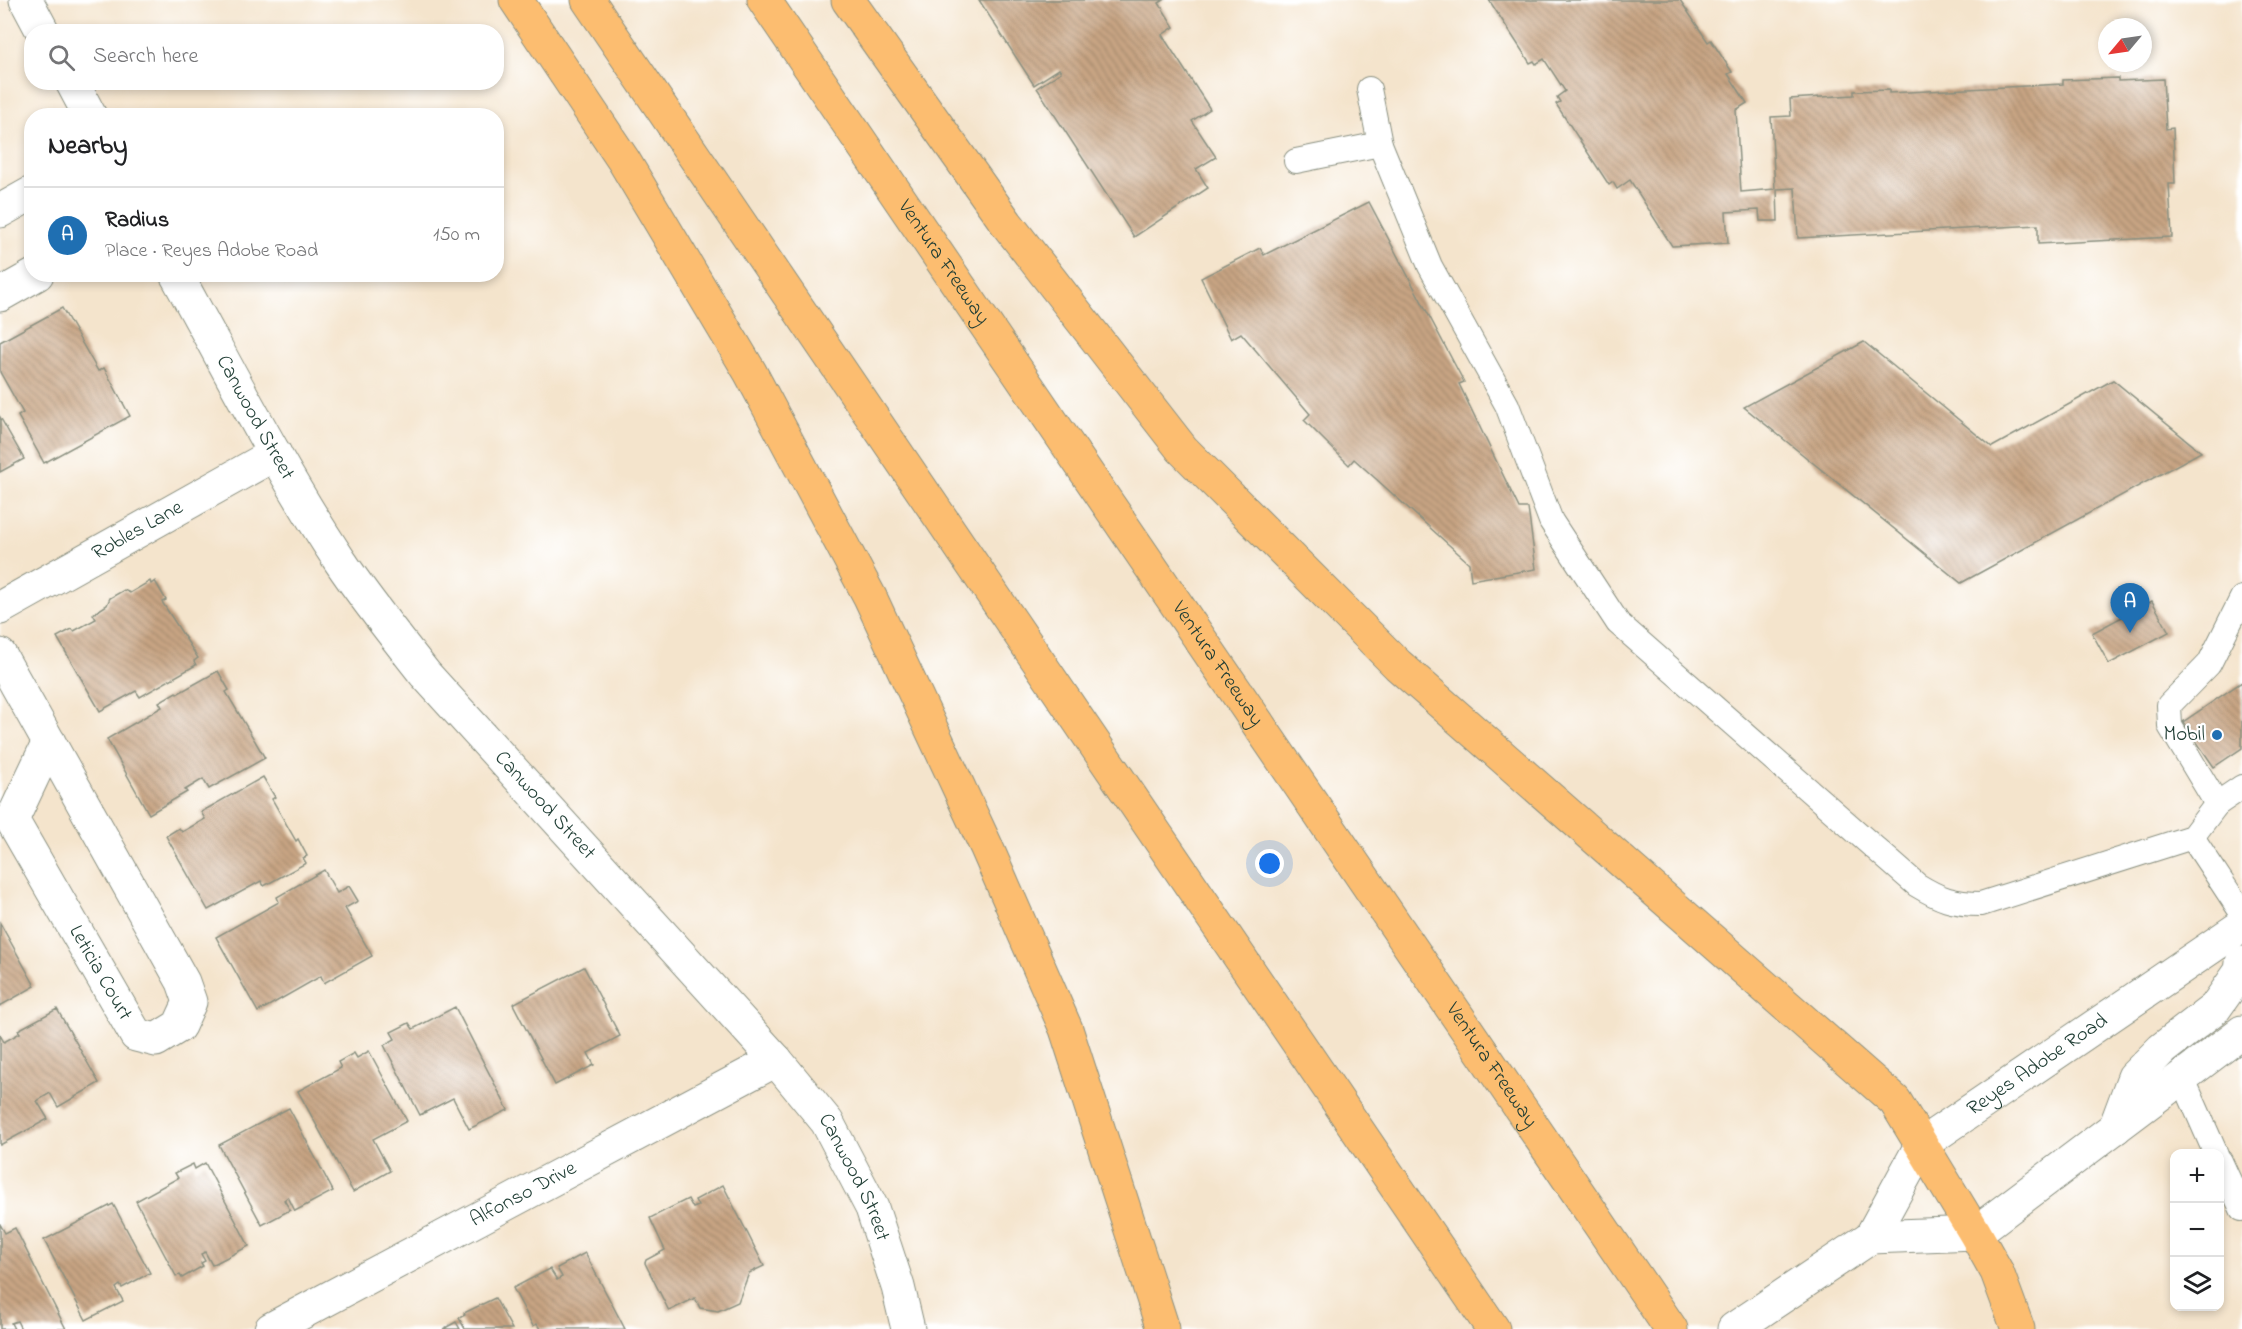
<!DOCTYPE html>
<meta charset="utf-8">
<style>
body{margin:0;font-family:"Indie Flower",sans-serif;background:#f6f6f6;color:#202124}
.controls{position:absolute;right:18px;bottom:18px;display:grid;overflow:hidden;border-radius:12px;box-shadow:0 3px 9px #0003}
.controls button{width:54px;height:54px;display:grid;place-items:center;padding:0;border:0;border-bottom:2px solid #e0e0e0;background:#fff;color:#202124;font:30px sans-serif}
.compass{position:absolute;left:2098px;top:18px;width:54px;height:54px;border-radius:50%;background:#fff;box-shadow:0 3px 9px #0003;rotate:241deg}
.you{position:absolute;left:1270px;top:864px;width:21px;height:21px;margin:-15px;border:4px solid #fff;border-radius:50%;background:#1a73e8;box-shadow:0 0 0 9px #1a73e833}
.badge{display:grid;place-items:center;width:39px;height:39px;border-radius:50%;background:#1f6fb2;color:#fff;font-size:20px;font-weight:700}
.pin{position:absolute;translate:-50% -50px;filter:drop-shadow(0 2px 3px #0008)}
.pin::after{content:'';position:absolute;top:32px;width:21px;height:18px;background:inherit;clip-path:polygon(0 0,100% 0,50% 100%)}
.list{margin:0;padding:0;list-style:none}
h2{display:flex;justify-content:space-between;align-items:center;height:78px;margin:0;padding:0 24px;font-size:26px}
h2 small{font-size:20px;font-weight:400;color:#757577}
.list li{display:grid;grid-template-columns:39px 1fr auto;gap:18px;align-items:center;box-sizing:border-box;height:96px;padding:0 24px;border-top:2px solid #e0e0e0}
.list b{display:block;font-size:22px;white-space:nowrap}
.list p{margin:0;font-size:20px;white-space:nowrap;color:#757577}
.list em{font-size:20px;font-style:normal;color:#757577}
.icon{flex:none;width:33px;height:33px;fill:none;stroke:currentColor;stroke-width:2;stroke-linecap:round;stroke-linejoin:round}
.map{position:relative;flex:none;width:2242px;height:1329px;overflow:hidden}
.search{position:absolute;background:#fff;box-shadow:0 3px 9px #0003;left:24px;top:24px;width:480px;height:66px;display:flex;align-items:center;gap:15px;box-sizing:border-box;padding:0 21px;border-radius:24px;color:#757577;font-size:22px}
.panel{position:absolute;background:#fff;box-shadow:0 3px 9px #0003;left:24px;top:108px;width:480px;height:174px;border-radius:24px}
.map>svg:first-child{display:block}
.building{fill:url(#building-back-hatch)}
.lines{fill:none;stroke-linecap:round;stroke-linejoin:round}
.service-casing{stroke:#8a9080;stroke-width:26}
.minor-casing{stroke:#8a9080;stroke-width:35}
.tertiary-casing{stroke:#8a9080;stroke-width:35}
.motorway-casing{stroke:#8a9080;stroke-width:35}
.service{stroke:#fff;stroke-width:24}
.minor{stroke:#fff;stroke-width:33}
.tertiary{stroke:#fff;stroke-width:33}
.motorway{stroke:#fcbd6f;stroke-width:33}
.poi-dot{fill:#1f6fb2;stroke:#fff;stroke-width:2}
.labels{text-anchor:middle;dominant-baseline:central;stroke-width:4.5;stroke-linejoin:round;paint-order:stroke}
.street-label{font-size:21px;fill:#1f3d34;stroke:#fff}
.poi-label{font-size:21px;fill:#1f3d34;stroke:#fff;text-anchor:end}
</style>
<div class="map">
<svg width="2242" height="1329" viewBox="0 0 2242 1329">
<defs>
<pattern id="building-back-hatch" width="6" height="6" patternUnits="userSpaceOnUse" patternTransform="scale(1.5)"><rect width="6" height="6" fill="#c8a483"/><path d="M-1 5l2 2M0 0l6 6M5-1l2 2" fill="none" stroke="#a2876c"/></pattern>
</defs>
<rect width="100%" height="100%" fill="#fff"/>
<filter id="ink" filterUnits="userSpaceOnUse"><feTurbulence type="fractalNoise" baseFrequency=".0167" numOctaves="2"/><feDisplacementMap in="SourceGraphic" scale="12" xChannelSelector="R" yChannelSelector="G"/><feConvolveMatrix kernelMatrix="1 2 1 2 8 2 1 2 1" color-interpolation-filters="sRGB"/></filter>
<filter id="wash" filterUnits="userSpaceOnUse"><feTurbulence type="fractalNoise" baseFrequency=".008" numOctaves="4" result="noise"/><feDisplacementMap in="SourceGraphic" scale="24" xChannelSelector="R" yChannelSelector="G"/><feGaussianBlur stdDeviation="1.35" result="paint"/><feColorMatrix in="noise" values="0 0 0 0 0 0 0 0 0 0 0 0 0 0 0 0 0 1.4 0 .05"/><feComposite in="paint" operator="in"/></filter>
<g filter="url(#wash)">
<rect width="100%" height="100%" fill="#f4e4cc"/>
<g id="blocks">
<g class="building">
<path d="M 979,0 L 1164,0 L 1159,3 L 1174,27 L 1162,35 L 1210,109 L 1192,121 L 1216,157 L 1196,169 L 1208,188 L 1134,237 L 1037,88 L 1061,72 L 1059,69 L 1034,85 Z"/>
<path d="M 1489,0 L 1680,0 L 1708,42 L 1711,40 L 1732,72 L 1728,74 L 1747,103 L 1736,110 L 1741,192 L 1775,189 L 1771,117 L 1791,116 L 1790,99 L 1854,95 L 1854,91 L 1889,90 L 1889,93 L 2063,84 L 2063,80 L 2118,78 L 2118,81 L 2163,79 L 2166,129 L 2173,128 L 2175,184 L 2169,184 L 2172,237 L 2038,244 L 2038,225 L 1798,238 L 1795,188 L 1777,189 L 1778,221 L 1760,221 L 1759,210 L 1726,212 L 1728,243 L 1672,246 L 1630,180 L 1617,189 L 1613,182 L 1609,185 L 1556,104 L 1560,102 L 1557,97 L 1565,91 L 1544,59 L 1536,64 L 1534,61 L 1530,63 Z"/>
<path d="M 1369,202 L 1464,382 L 1459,384 L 1519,508 L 1528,508 L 1536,569 L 1471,580 L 1469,563 L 1354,459 L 1349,465 L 1304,420 L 1310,414 L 1241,333 L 1231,339 L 1201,278 L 1260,248 L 1264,255 Z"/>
<path d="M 62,308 L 98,371 L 104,368 L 130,416 L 44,463 L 18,416 L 23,413 L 0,372 L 0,342 Z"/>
<path d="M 1864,342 L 1992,447 L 2113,380 L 2201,452 L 1961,583 L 1744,407 Z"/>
<path d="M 0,417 L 24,459 L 0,472 Z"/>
<path d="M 150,581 L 151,584 L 155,581 L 166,600 L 162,602 L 198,658 L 194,661 L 196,665 L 140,697 L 136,691 L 100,711 L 57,637 L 72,629 L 74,631 L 96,619 L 93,614 L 107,605 L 110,598 L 124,590 L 130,593 Z"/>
<path d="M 2152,601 L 2169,632 L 2109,664 L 2092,633 Z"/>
<path d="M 218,671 L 229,690 L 226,692 L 265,758 L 209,789 L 203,779 L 185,790 L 187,792 L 149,814 L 107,739 L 162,707 L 159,702 L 176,692 L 177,694 Z"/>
<path d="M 2242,682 L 2242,748 L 2214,767 L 2183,722 Z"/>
<path d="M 263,777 L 275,797 L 272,799 L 296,841 L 298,839 L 307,856 L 303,858 L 306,863 L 264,886 L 261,881 L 208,910 L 166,836 L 179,828 L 182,832 L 205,819 L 201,812 Z"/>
<path d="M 324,870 L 337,893 L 349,886 L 358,901 L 345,908 L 372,956 L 324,983 L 321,976 L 258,1012 L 216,937 L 279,902 L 277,897 Z"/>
<path d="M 0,923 L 35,986 L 0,1006 Z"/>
<path d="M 584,967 L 620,1036 L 588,1053 L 594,1065 L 555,1085 L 513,1004 Z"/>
<path d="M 455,1007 L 508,1110 L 469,1129 L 453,1098 L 420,1115 L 384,1045 L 395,1039 L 391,1032 L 409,1023 L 413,1029 Z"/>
<path d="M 57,1009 L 99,1083 L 58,1107 L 50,1093 L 37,1101 L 48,1119 L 0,1145 L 0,1035 L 4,1042 L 20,1033 L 18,1030 Z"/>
<path d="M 369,1051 L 407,1121 L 373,1139 L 390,1171 L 353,1192 L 298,1091 L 341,1068 L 338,1062 L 354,1053 L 357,1058 Z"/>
<path d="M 289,1108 L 333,1191 L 295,1211 L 288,1197 L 284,1200 L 290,1210 L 262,1225 L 219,1145 Z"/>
<path d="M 205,1163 L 249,1246 L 212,1265 L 205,1252 L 201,1254 L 205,1261 L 201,1263 L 203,1266 L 182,1278 L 180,1275 L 176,1276 L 136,1201 L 178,1178 L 175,1173 L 193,1164 L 195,1169 Z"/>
<path d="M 723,1185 L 764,1266 L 749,1273 L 738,1302 L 718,1311 L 700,1308 L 695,1298 L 669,1311 L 645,1263 L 646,1260 L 665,1250 L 650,1218 L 688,1199 L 693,1208 L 698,1206 L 695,1200 Z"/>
<path d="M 113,1204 L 150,1273 L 122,1288 L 120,1285 L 116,1288 L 123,1301 L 86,1320 L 44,1240 Z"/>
<path d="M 0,1224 L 5,1233 L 15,1228 L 66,1329 L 21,1329 L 17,1321 L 11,1323 L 14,1329 L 0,1329 Z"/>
<path d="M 585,1253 L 625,1329 L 540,1329 L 537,1324 L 533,1326 L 513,1288 L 550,1269 L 557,1280 L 562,1277 L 557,1268 Z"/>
<path d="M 495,1298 L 512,1329 L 465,1329 L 459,1318 L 465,1315 L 464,1313 Z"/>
<path d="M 456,1322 L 460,1329 L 443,1329 Z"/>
</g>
</g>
</g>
<g filter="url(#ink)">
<use href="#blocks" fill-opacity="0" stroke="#8a9080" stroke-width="1.5"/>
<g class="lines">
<defs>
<g id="service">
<path d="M 1369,89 L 1380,144 L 1430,266 L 1507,405 L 1551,521 L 1618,623 L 1917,885 C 1940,899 1953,904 1981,904 L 2192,837 L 2217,804 L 2242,787"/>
<path d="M 1296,161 L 1380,144"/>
<path d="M 2217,804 L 2170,726 L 2169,705 L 2209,664 L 2242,598"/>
<path d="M 2192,837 L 2242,913"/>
<path d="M 2182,1077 L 2216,1154"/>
<path d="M 2220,1161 L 2242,1209"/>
</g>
<g id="minor">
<path d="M 0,211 L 32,193"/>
<path d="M 0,295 L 37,274"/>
<path id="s1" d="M 0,608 L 275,454"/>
<path d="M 0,655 L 183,982 L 190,1002 L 179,1026 L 156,1040 L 136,1035 L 12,820 L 49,742"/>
<path id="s2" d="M 271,1329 L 776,1060"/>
</g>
<g id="tertiary">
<path d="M 26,0 L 43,32"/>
<path d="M 72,82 L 90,116"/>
<path id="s3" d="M 176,274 C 229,370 279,469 340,561 C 366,600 396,637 425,674 L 776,1060 L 827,1122 L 872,1208 L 898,1287 L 908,1329"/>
<path d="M 2115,1128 L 2134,1077 L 2162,1049 L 2215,1008 L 2241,971 L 2242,963"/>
<path d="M 1871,1237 L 1975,1233 L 2242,1032"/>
<path id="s4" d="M 1734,1329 L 1871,1237 L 1922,1144 L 2242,926"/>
</g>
<g id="motorway">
<path d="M 516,0 L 624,161 L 750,372 L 870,597 L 986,846 L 1066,1029 L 1163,1329"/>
<path d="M 588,0 L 1493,1329"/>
<path id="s5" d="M 764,0 L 1671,1329"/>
<path d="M 848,0 L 1007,224 L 1182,449 L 1398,665 L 1895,1101 L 1975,1233 L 1997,1272 L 2018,1329"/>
</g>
</defs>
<use href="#service" class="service-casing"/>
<use href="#minor" class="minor-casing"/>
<use href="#tertiary" class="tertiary-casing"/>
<use href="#motorway" class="motorway-casing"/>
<use href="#service" class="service"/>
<use href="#minor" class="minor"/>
<use href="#tertiary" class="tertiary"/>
<use href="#motorway" class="motorway"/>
</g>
</g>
<circle class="poi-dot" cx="2217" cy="735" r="6"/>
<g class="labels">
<g class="street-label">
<text stroke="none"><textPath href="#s5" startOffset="318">Ventura Freeway</textPath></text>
<text stroke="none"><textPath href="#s3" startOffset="164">Canwood Street</textPath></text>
<text stroke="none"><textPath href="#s1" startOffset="158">Robles Lane</textPath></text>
<text stroke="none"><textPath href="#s5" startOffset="804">Ventura Freeway</textPath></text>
<text stroke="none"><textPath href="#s3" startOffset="650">Canwood Street</textPath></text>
<text transform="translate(100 973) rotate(60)">Leticia Court</text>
<text stroke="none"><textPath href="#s4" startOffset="411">Reyes Adobe Road</textPath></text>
<text stroke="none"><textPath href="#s5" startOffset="1290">Ventura Freeway</textPath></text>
<text stroke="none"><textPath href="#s3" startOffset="1136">Canwood Street</textPath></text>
<text stroke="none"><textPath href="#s2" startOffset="286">Alfonso Drive</textPath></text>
</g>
<g class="poi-label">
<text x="2205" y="735">Mobil</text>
</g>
</g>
</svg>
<div class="controls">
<button>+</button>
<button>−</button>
<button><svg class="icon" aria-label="layers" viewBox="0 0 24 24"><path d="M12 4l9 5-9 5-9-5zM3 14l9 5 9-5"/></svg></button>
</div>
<svg class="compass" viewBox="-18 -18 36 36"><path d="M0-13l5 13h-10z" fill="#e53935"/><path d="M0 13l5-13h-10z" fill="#757577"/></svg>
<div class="you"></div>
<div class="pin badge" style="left:2130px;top:633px">A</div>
<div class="search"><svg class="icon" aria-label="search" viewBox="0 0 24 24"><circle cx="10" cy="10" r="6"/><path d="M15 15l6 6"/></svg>Search here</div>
<section class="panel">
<h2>Nearby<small></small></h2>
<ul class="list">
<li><span class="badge">A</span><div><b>Radius</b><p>Place · Reyes Adobe Road</p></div><em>150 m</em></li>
</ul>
</section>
</div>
